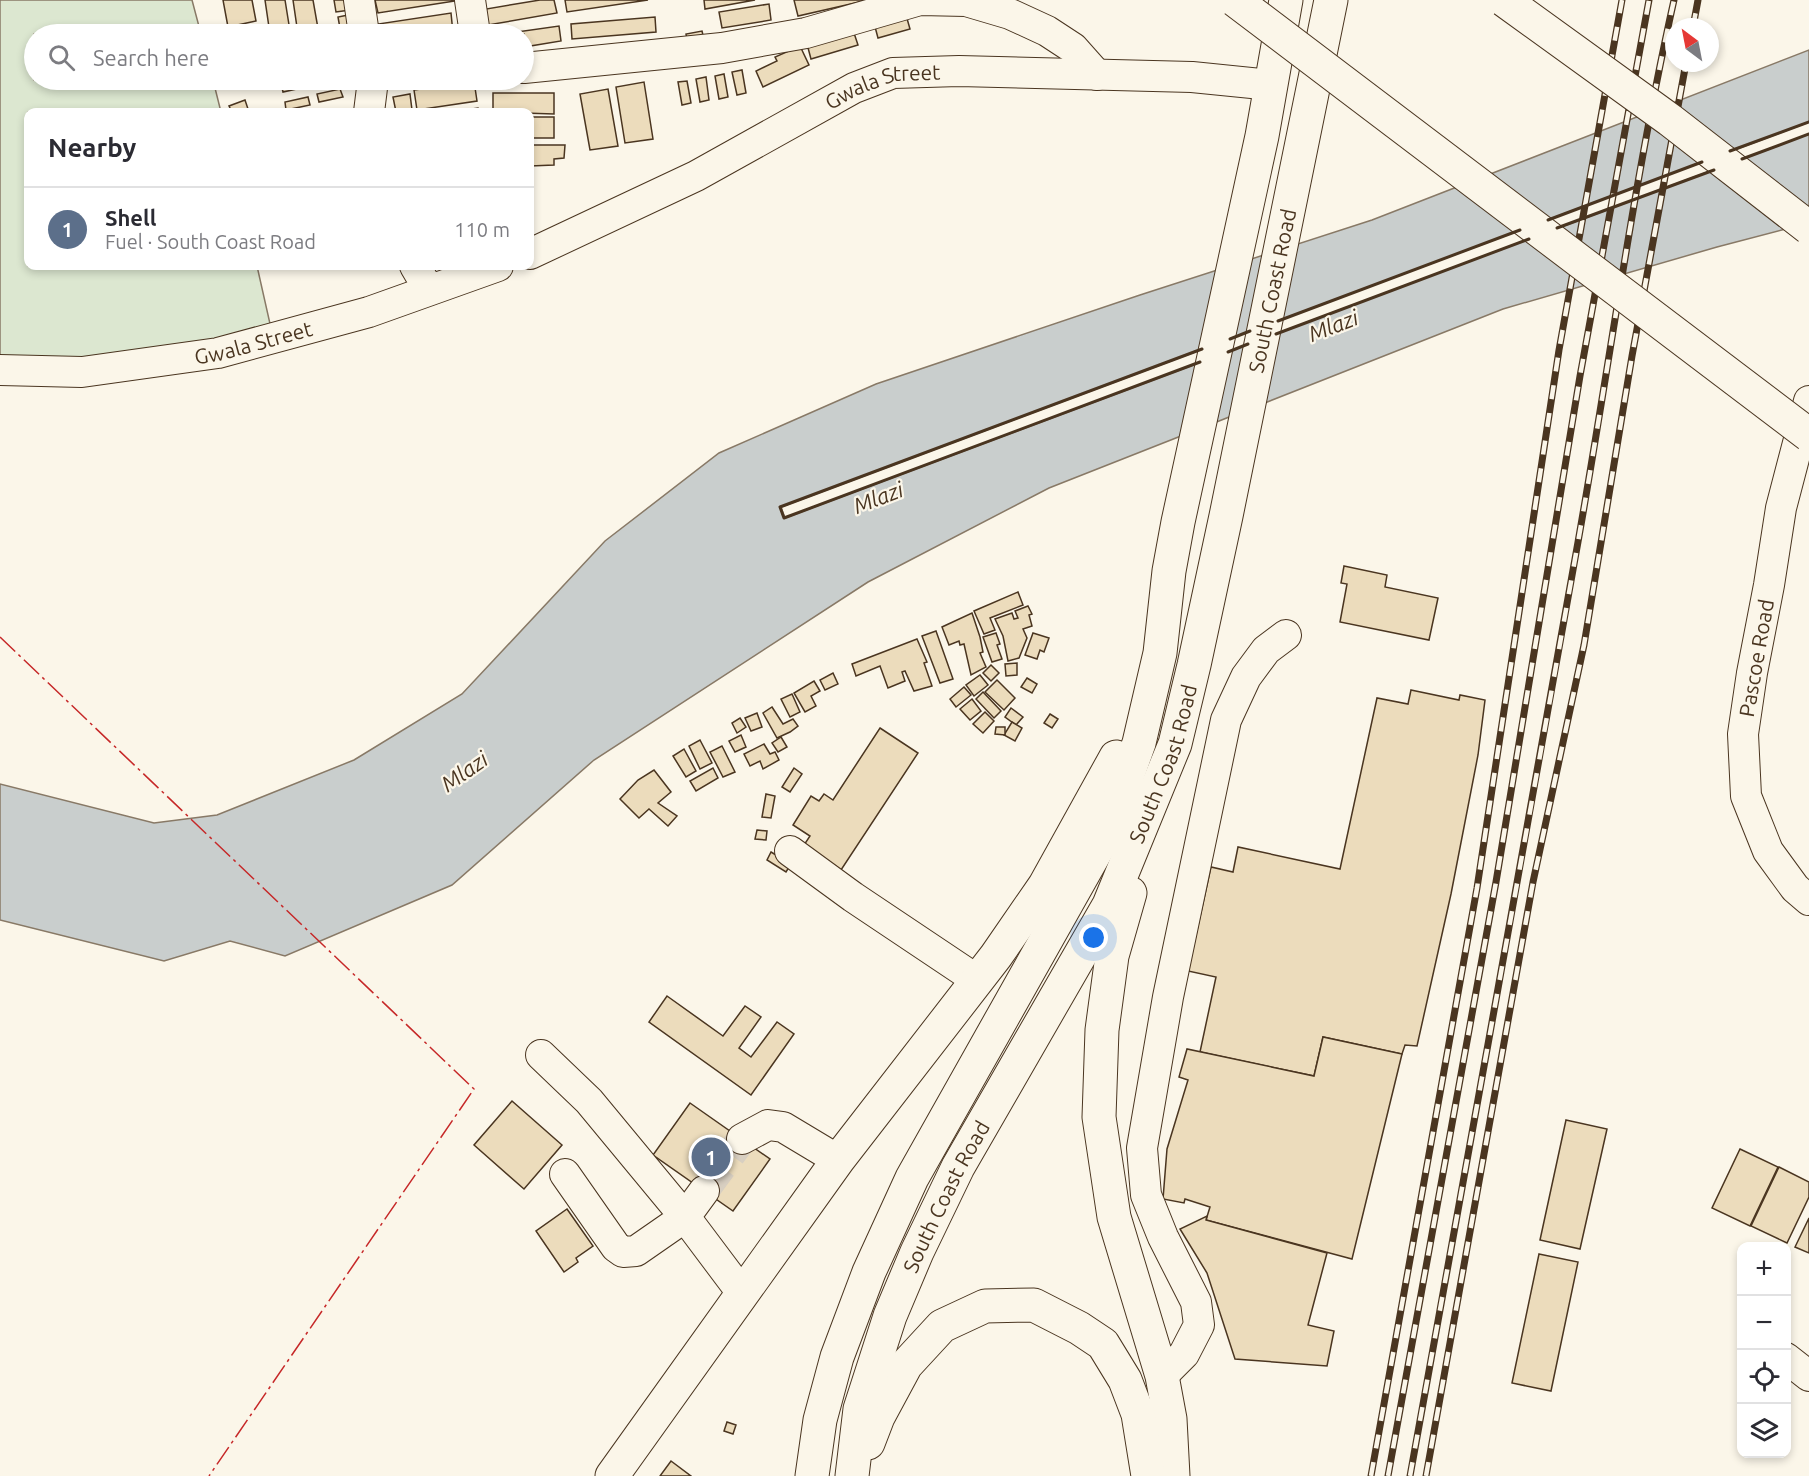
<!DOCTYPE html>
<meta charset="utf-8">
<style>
body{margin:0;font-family:Ubuntu,sans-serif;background:#f7f7f7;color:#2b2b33}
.controls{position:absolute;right:18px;bottom:18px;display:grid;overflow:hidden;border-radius:12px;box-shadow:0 3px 9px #0003}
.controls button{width:54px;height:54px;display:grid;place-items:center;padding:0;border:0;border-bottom:2px solid #e1e1e2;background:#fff;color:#2b2b33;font:30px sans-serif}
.compass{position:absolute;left:1665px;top:18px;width:54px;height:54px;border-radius:50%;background:#fff;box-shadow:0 3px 9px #0003;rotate:328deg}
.you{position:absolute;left:1094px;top:938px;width:21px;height:21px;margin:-15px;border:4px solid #fff;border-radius:50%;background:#1a73e8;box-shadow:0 0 0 9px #1a73e833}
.badge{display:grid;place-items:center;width:39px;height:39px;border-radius:50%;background:#c62828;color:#fff;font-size:20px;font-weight:700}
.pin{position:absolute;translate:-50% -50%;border:3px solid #fff;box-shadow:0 2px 6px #0006}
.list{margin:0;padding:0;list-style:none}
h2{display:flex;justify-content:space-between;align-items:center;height:78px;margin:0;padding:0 24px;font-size:26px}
h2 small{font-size:20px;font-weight:400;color:#7c7c81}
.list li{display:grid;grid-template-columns:39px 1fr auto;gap:18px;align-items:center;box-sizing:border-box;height:84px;padding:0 24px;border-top:2px solid #e1e1e2}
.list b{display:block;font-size:22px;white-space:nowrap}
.list p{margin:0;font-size:20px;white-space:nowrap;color:#7c7c81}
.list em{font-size:20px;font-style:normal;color:#7c7c81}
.icon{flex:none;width:33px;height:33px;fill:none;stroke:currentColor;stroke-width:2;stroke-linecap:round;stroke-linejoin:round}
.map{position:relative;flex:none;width:1809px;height:1476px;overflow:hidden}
.search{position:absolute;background:#fff;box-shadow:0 3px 9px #0003;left:24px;top:24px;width:510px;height:66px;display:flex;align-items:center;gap:15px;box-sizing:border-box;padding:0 21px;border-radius:33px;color:#7c7c81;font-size:22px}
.panel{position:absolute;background:#fff;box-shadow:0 3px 9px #0003;left:24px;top:108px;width:510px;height:162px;border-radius:12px}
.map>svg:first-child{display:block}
.green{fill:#dce7d0;stroke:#887966;stroke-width:1.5}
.water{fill:#c9cecd;stroke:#887966;stroke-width:1.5}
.building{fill:#ecdcbc;stroke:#4a3520;stroke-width:1.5}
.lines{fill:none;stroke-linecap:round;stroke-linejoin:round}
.minor-tunnel{stroke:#d8cfc1;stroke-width:30;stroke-dasharray:30 15;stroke-linecap:butt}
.minor-casing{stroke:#4a3520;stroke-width:32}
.major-casing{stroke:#4a3520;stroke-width:35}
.minor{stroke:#fbf6e9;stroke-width:30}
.major{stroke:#fbf6e9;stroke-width:33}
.rail-casing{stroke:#4a3520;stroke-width:7}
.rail{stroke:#fbf6e9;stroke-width:4.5;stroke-dasharray:14;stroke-linecap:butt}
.highway-bridge-casing{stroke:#4a3520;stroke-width:35;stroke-linecap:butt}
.highway-bridge{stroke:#fbf6e9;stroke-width:33}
.wall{stroke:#4a3520;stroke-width:3}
.power{stroke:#c62828;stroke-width:1.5;stroke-dasharray:21 4.5 3 4.5;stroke-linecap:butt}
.labels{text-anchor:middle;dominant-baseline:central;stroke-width:4.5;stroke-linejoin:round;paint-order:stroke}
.street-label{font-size:21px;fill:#4a3520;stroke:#fbf6e9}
.water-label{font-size:22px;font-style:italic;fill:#4a3520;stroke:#fbf6e9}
</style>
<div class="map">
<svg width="1809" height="1476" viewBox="0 0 1809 1476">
<rect width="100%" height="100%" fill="#fbf6e9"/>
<path class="green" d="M 0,0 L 192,0 L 201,34 L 34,34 L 34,80 L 213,80 L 221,112 L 28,112 L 28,266 L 257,266 L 273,337 L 0,369 Z"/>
<path class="water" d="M 1809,50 L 1809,122 L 781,507 L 785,518 L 1809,134 L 1809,223 L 1717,247 L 1503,309 L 1049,488 L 868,582 L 594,760 L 452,885 L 285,956 L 230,941 L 164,961 L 0,920 L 0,784 L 154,823 L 217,815 L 354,760 L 462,694 L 605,541 L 719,453 L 876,384 L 1140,295 L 1372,220 Z"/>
<g class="building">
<path d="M 223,0 L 252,0 L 256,21 L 228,27 Z"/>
<path d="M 265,0 L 285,0 L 290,31 L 270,34 Z"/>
<path d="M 293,0 L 313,0 L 319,34 L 298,34 Z"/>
<path d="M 334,0 L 349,0 L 350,10 L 336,12 Z"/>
<path d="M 375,0 L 461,0 L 378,13 Z"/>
<path d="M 540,0 L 554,0 L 557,13 L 488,25 L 486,9 Z"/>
<path d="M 565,0 L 648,0 L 567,12 Z"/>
<path d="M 704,0 L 755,0 L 705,9 Z"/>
<path d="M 794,0 L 868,0 L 798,16 Z"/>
<path d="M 769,4 L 771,20 L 722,28 L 719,12 Z"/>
<path d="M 451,13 L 453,33 L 440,34 L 380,34 L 378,24 Z"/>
<path d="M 353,14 L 356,34 L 341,34 L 338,17 Z"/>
<path d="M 906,15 L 910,29 L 878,38 L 874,23 Z"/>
<path d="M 655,17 L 656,32 L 572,39 L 571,24 Z"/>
<path d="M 559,26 L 561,41 L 524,47 L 524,34 L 503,34 Z"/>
<path d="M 853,30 L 858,45 L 811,59 L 807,44 Z"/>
<path d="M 702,31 L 704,40 L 688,44 L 686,34 Z"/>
<path d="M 800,46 L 809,65 L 763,87 L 756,71 L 777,61 L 775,57 Z"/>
<path d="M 742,70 L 746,93 L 737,95 L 732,72 Z"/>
<path d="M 724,74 L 728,97 L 719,99 L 715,76 Z"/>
<path d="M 706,77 L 709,100 L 700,102 L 696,79 Z"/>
<path d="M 298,80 L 304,80 L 306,87 L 283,92 L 281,83 Z"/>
<path d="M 313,80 L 332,80 L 314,84 Z"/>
<path d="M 474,81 L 477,101 L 417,110 L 414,90 Z"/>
<path d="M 687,81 L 691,103 L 682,105 L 678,82 Z"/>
<path d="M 644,82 L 653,139 L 625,143 L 616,87 Z"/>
<path d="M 340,89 L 343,97 L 319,102 L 317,94 Z"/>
<path d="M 608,89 L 618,146 L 590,150 L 580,94 Z"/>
<path d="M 493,93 L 554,93 L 554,114 L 493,112 Z"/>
<path d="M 410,94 L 412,110 L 396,112 L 393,97 Z"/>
<path d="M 308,97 L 310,105 L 286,110 L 285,102 Z"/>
<path d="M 245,100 L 249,112 L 232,112 L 229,106 Z"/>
<path d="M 478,108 L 479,112 L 451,112 Z"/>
<rect x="530" y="117" width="24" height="21"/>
<path d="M 530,145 L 565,145 L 564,158 L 554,159 L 554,165 L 530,166 Z"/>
<path d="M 1344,566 L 1387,575 L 1385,587 L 1438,598 L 1429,640 L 1340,622 L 1347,584 L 1341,583 Z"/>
<path d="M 1018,592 L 1023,605 L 990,618 L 995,630 L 984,634 L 974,611 Z"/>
<path d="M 1028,606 L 1032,614 L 1029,615 L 1032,626 L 1023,629 L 1027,638 L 1019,658 L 1008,661 L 1003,636 L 995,619 L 1012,613 L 1014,619 L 1018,618 L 1015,611 Z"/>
<path d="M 972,613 L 980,637 L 983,652 L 980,653 L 986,667 L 971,675 L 964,644 L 960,645 L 959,641 L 949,645 L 942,627 Z"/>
<path d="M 936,631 L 953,679 L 940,683 L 922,636 Z"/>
<path d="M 996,633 L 1000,644 L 997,645 L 1002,659 L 992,662 L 983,637 Z"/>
<path d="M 1033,633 L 1049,638 L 1044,652 L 1040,650 L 1037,659 L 1025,655 Z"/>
<path d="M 917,639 L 927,662 L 924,663 L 932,686 L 914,691 L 905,671 L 902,672 L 905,681 L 888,688 L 880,666 L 856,676 L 852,664 Z"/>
<path d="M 1017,663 L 1017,675 L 1006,676 L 1005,664 Z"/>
<path d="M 991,665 L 999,673 L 991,681 L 983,673 Z"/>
<path d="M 833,673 L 838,684 L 825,690 L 820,680 Z"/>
<path d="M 980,675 L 988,685 L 974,696 L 966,685 Z"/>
<path d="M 1027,678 L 1037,684 L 1032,693 L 1021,687 Z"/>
<path d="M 997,680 L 1015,698 L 1004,710 L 985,692 Z"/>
<path d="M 814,681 L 820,691 L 811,696 L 816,706 L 805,712 L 794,693 Z"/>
<path d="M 964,687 L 971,695 L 956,707 L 950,699 Z"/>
<path d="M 1411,690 L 1459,700 L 1460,695 L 1485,700 L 1478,755 L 1451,894 L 1417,1046 L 1405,1045 L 1402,1054 L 1323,1037 L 1314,1076 L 1200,1052 L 1216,977 L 1188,971 L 1211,867 L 1233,872 L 1238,847 L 1340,869 L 1377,698 L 1408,704 Z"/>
<path d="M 983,692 L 1001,711 L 994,718 L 976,699 Z"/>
<path d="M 792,694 L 800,712 L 790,717 L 781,699 Z"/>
<path d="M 972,699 L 981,711 L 970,720 L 960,709 Z"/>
<path d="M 772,707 L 783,724 L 793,719 L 798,726 L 790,732 L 777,738 L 763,713 Z"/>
<path d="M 1011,708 L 1023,717 L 1016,725 L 1005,717 Z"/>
<path d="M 985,712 L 994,721 L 983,733 L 973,724 Z"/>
<path d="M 757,713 L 762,727 L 751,731 L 745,718 Z"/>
<path d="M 1050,714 L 1058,719 L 1052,728 L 1044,723 Z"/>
<path d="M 740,718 L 746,727 L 737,733 L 732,723 Z"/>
<path d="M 1012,722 L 1022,728 L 1015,741 L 1004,735 Z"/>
<path d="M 996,727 L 1005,727 L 1005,735 L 995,734 Z"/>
<path d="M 880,728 L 918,753 L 841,870 L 804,845 L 810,836 L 793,825 L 811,796 L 819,801 L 824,794 L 833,800 Z"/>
<path d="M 741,735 L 746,747 L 735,752 L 729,741 Z"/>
<path d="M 781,737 L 787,747 L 778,752 L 772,743 Z"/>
<path d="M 700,740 L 712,763 L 700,769 L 689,746 Z"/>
<path d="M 764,744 L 770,754 L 775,752 L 779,760 L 763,769 L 760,761 L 750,766 L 744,754 Z"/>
<path d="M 722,746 L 735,772 L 723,777 L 710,752 Z"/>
<path d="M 684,749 L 696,771 L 686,777 L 673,756 Z"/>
<path d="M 713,768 L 718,778 L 696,791 L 690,781 Z"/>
<path d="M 794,768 L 802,774 L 790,792 L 782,787 Z"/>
<path d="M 654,770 L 671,792 L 658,803 L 677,816 L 668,826 L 649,809 L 639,818 L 620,799 L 638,780 Z"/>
<path d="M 766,794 L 775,796 L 771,818 L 762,817 Z"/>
<path d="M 757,830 L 767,831 L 766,840 L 755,839 Z"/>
<path d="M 771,852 L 791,864 L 786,872 L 767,860 Z"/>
<path d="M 667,996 L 723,1036 L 745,1006 L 761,1017 L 739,1048 L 751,1057 L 777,1022 L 794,1034 L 751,1095 L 649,1022 Z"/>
<path d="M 1323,1037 L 1402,1054 L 1352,1259 L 1206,1220 L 1210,1207 L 1185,1199 L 1184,1203 L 1163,1199 L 1167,1149 L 1188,1080 L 1179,1077 L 1187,1049 L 1314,1076 Z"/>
<path d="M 512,1101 L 562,1145 L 524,1189 L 474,1145 Z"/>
<path d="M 690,1103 L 770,1159 L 733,1211 L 653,1155 Z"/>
<path d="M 1566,1120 L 1607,1129 L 1580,1249 L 1540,1240 Z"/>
<path d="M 1740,1149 L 1778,1167 L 1750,1226 L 1712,1208 Z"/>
<path d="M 1779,1167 L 1809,1182 L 1809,1197 L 1787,1243 L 1751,1226 Z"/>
<path d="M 567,1209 L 593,1246 L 576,1258 L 578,1262 L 564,1272 L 536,1231 Z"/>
<path d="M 1207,1216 L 1206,1220 L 1327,1253 L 1308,1325 L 1334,1331 L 1327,1366 L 1235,1359 L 1207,1273 L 1180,1229 Z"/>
<path d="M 1809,1218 L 1809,1253 L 1795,1247 Z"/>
<path d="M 1539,1254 L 1578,1262 L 1551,1391 L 1512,1383 Z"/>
<path d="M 727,1422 L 736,1425 L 733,1434 L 724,1431 Z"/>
<path d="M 671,1461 L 691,1476 L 660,1476 Z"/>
</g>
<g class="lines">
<path class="minor-tunnel" d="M 704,1191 L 742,1139"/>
<defs>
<g id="minor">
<path d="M 359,0 L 364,34"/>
<path d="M 470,0 L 475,34"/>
<path d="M 524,68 L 722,48 L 806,33 L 920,0 L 966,1 L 1010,14 L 1047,31 L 1073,48 L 1097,75"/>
<path d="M 369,112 L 373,80"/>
<path id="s1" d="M 530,254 L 696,176 L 854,88 L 893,73 L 959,71 L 1192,77 L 1272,85"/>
<path d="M 415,266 L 429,290"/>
<path id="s2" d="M 0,370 L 82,372 L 218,353 L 369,312 L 498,266"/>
<path d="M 1809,401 L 1781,508 L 1769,585 L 1752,673 L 1743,734 L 1746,796 L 1768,851 L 1795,888 L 1809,900"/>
<path d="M 790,851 L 853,897 L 977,980"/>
<path d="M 541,1055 L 589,1101 L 685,1217 L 636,1251 L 623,1252 L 616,1247 L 565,1174"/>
<path d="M 742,1139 L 768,1125 L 783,1127 L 838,1160"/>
<path d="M 704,1191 L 685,1217 L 742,1293"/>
<path d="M 1786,1358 L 1809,1376"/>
<path d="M 1162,1376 L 1184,1354 L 1199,1325 L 1196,1302 L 1163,1237 L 1146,1195 L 1142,1148 L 1168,997 L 1226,720 L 1246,677 L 1266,650 L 1286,635"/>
</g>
<g id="major">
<path d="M 1130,893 L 1112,956 L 1102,1030 L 1099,1117 L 1114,1217 L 1162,1376 L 1170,1419 L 1173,1476"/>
<path d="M 868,1443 L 878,1417 L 906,1365 L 942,1326 L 985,1306 L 1034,1305 L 1079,1328 L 1103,1344 L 1125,1380 L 1138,1414 L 1148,1476"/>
<path d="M 612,1476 L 838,1160 L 996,956 L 1045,885 L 1116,757"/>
<path d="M 812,1476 L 820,1420 L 837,1357 L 869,1272 L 912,1178 L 1108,830 L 1139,743 L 1160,653 L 1169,571 L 1178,522 L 1262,136 L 1286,0"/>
<path id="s3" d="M 852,1476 L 860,1409 L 890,1316 L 917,1252 L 958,1167 L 1109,905 L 1175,744 L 1194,665 L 1226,516 L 1331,0"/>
</g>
</defs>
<use href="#minor" class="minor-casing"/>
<use href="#major" class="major-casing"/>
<use href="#minor" class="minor"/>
<use href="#major" class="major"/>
<defs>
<g id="rail">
<path d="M 1693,27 L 1698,0"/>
<path d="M 1371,1476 L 1477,888 L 1559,350 L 1622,0"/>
<path d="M 1388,1476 L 1496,882 L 1580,376 L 1649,0"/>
<path d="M 1410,1476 C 1466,1165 1523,853 1578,542 C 1610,361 1634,179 1674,0"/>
<path d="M 1426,1476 L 1533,882 L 1584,645 L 1632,356 L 1686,63"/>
</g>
</defs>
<use href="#rail" class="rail-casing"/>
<use href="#rail" class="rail"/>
<defs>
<g id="highway-bridge">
<path d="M 1235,0 L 1809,435"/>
<path d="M 1504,0 L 1670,120 L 1809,228"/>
</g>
</defs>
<use href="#highway-bridge" class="highway-bridge-casing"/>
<use href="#highway-bridge" class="highway-bridge"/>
<g class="wall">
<path d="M 1730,151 L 1809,122"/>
<path d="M 1742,159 L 1809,134"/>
<path d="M 1548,220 L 1702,162"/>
<path d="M 1557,228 L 1714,170"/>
<path d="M 1278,321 L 1520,230"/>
<path d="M 1276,334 L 1529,239"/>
<path d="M 1230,339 L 1250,331"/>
<path d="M 1228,352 L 1248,344"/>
<path d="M 1200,362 L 784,518 L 780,507 L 1202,349"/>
</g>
<path class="power" d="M 0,637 L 474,1089 L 209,1476"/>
</g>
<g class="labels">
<g class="street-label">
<text stroke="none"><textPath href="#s1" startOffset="393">Gwala Street</textPath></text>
<text stroke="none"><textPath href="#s3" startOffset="1269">South Coast Road</textPath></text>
<text stroke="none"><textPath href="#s2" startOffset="256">Gwala Street</textPath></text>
<text transform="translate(1756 658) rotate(-80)">Pascoe Road</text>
<text stroke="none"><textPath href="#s3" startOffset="783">South Coast Road</textPath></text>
<text stroke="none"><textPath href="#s3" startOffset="297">South Coast Road</textPath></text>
</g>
<g class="water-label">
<text transform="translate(1333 325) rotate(-21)">Mlazi</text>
<text transform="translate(878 497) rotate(-21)">Mlazi</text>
<text transform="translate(464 771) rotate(-35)">Mlazi</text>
</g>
</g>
</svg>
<div class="controls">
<button>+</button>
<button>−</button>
<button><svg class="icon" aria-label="locate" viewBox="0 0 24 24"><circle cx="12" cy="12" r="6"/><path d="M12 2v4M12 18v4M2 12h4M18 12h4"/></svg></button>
<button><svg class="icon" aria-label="layers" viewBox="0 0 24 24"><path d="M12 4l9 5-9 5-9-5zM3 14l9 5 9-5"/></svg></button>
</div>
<svg class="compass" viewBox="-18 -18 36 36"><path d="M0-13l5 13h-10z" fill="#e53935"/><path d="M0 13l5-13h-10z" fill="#7c7c81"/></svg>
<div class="you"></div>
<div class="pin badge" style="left:711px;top:1157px;background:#5c6f8a">1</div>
<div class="search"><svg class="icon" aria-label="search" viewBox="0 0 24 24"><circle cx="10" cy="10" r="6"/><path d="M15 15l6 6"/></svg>Search here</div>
<section class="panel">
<h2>Nearby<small></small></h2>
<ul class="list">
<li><span class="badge" style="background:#5c6f8a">1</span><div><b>Shell</b><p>Fuel · South Coast Road</p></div><em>110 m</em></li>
</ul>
</section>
</div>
